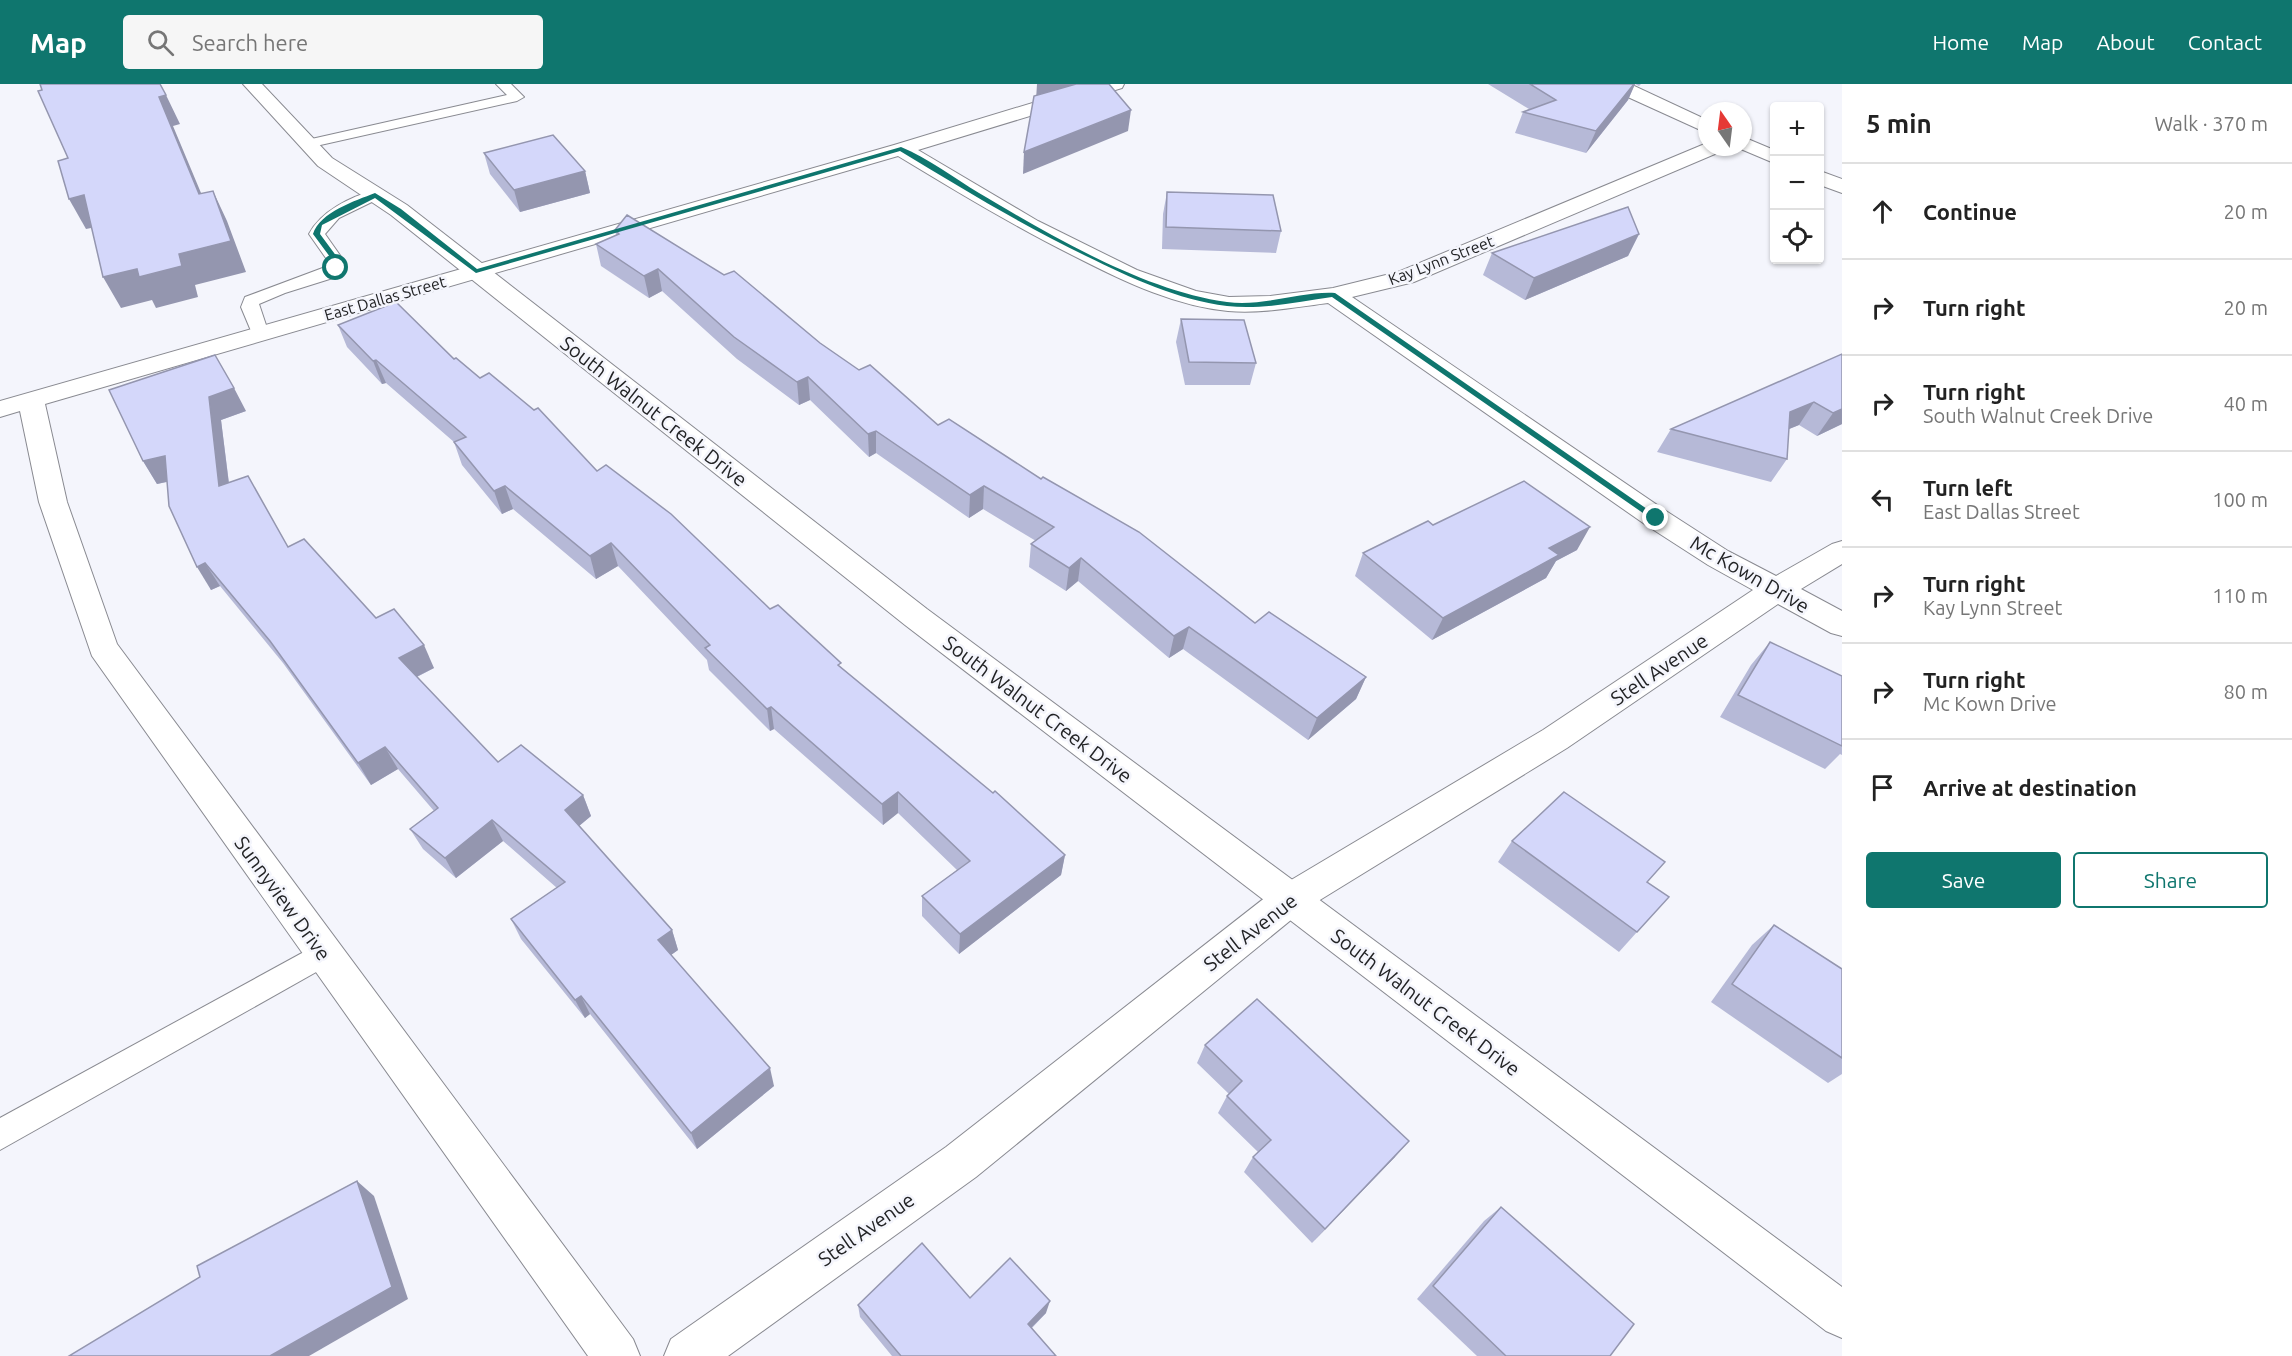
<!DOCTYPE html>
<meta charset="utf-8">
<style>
body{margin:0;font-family:Ubuntu,sans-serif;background:#f6f6f6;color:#222}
.controls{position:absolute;right:18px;top:18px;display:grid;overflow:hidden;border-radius:6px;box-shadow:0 2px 4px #0004}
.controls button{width:54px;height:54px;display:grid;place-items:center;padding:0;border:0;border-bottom:2px solid #e0e0e0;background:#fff;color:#222;font:30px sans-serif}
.compass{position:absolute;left:1698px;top:18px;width:54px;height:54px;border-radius:50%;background:#fff;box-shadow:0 2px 4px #0004;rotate:346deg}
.stop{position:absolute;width:18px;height:18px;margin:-14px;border:4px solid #0f766e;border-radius:50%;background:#fff}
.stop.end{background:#0f766e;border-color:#fff;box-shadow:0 2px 6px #0008}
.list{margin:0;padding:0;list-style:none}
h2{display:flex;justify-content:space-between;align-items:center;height:78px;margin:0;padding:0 24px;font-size:26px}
h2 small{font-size:20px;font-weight:400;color:#767676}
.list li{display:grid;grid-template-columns:39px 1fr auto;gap:18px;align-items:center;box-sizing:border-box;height:96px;padding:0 24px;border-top:2px solid #e0e0e0}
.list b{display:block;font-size:22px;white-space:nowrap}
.list p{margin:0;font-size:20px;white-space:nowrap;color:#767676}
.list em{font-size:20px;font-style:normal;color:#767676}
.actions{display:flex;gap:12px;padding:18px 24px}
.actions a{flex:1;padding:14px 0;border:2px solid #0f766e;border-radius:6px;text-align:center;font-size:21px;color:#0f766e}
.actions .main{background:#0f766e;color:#fff}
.icon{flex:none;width:33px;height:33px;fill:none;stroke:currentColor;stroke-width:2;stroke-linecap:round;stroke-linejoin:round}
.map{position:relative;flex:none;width:1842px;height:1272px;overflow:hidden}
header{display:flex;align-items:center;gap:36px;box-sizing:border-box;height:84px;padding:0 30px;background:#0f766e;color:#fff}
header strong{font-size:28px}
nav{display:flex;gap:33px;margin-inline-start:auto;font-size:21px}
.search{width:420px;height:54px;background:#f6f6f6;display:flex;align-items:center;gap:15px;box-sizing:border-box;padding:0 21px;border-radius:6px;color:#767676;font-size:22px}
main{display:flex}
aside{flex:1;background:#fff}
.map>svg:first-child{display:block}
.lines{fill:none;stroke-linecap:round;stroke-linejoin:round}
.lane-casing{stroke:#898a91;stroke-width:2}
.street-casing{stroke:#898a91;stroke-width:2}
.secondary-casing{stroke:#898a91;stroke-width:2}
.lane{fill:#fff;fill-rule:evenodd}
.street{fill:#fff;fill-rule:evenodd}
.secondary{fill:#fff;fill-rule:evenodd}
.wall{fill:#b6b9d7}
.shaded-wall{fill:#9496af}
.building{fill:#d4d7fa;stroke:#9496af;stroke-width:1.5}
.route{fill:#0f766e}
.labels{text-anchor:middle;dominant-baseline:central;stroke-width:5;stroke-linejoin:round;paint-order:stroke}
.far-street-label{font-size:16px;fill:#222325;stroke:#f4f5fc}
.street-label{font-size:20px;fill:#222325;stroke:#f4f5fc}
</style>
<header>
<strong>Map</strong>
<div class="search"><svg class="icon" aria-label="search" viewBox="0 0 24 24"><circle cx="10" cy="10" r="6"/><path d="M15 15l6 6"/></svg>Search here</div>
<nav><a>Home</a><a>Map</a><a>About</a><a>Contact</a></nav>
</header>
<main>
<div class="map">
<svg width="1842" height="1272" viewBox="0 0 1842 1272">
<rect width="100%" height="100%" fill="#f4f5fc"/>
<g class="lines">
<defs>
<g id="lane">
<path d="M 496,0 L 511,0 L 524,13 L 517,17 L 307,64 L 300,60 L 307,56 L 507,11 Z"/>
<path d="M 375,106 L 380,108 L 383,111 L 380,114 L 339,134 L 325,150 L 344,177 L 345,184 L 336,193 L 285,209 L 259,220 L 269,250 L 266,254 L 254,254 L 241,223 L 245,213 L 328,182 L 328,177 L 309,150 C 321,127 350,113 375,106 Z"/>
<path d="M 324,857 L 334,860 L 338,869 L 334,878 L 0,1066 L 0,1034 Z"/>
</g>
<g id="street">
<path d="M 1095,0 L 1124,0 L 1122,4 L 918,66 L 1038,137 L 1137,186 L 1196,207 L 1229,213 L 1270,212 L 1333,204 L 1398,188 L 1707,59 L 1707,63 L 1725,63 L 1722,67 L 1414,198 L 1352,213 L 1666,427 L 1728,467 L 1776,492 L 1832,460 L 1842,457 L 1842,480 L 1801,505 L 1842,527 L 1842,552 L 1831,549 L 1778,520 L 1567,664 L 1302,827 L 976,1093 L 728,1272 L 664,1272 L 671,1255 L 946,1063 L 1276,805 L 1543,646 L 1753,506 L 1708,481 L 1646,441 L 1328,219 C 1296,223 1261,230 1228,227 C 1177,222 1127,199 1082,176 C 1019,145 959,109 898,72 L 45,320 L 67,418 L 117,560 L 633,1255 L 640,1272 L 588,1272 L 92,572 L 39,418 L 20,327 L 0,333 L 0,317 L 894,61 Z"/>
<path d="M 1606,0 L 1630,0 L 1707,36 L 1707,49 L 1608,4 Z"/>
<path d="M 1743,53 L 1774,66 L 1774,79 L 1736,63 L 1743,63 Z"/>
<path d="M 1820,87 L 1842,95 L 1842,109 L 1820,101 Z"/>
</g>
<path id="secondary" d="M 243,0 L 262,0 L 332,74 L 407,121 L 927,525 L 1842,1203 L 1842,1254 L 1826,1247 L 905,541 L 391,131 L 318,82 Z"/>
</defs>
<use href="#lane" class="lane-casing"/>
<use href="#street" class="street-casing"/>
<use href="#secondary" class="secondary-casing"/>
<use href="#lane" class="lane"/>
<use href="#street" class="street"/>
<use href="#secondary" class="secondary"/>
</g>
<g class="wall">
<path d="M 1488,0 L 1641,0 L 1639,2 L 1635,0 L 1628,16 L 1586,69 L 1515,49 L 1523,28 L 1529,25 Z"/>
<path d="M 484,69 L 585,87 L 590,109 L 520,128 L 490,90 Z"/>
<path d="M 1167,108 L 1281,147 L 1276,169 L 1162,165 L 1163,130 Z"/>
<path d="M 615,146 L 820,259 L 938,341 L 1255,539 L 1366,593 L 1356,615 L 1308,656 L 1183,565 L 1169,574 L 1078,497 L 1066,507 L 1029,483 L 1031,460 L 1036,457 L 983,425 L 969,434 L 876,369 L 869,373 L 810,316 L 799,321 L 737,275 L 662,207 L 649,214 L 601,182 L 596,160 L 616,151 Z"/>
<path d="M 1639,150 L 1628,172 L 1525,216 L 1483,191 L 1492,169 Z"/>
<path d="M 1181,235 L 1256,279 L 1250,301 L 1185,301 L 1176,258 Z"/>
<path d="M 338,241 L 454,275 L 480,294 L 770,525 L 1065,771 L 1061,791 L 959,870 L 922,832 L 922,812 L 957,786 L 898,729 L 883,741 L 774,645 L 770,647 L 709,586 L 707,576 L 618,482 L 596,495 L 513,425 L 502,430 L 462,381 L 454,358 L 386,299 L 382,300 L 347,263 Z"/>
<path d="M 1842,270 L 1842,340 L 1817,352 L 1799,341 L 1789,345 L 1787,375 L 1771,398 L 1657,368 L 1671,345 Z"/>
<path d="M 109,306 L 246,327 L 221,336 L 229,399 L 288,463 L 376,534 L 434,584 L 417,593 L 498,678 L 583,711 L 591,732 L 579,742 L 672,846 L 678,866 L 671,871 L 774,1002 L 697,1065 L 590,930 L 585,934 L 521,855 L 511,835 L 557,804 L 503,757 L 456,794 L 423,765 L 410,745 L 434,727 L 398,685 L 371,701 L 283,579 L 220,502 L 211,506 L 167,398 L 157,400 L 143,377 Z"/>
<path d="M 1433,441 L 1577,466 L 1556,477 L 1546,494 L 1432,556 L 1355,492 L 1363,469 Z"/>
<path d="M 1770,558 L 1842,592 L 1842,671 L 1840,670 L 1825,685 L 1720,633 L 1751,581 Z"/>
<path d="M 1512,757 L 1647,798 L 1637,848 L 1619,868 L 1498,778 Z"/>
<path d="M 1774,841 L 1842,885 L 1842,990 L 1828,999 L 1711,918 L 1752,861 Z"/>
<path d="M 1205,961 L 1395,1073 L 1312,1159 L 1244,1088 L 1253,1073 L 1258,1068 L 1218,1029 L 1227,1012 L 1229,1010 L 1197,979 Z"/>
<path d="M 1501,1123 L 1610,1272 L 1477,1272 L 1417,1215 L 1484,1137 Z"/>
<path d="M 970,1214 L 1046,1229 L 1032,1244 L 1056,1272 L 892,1272 L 860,1233 L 858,1221 Z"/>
</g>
<g class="shaded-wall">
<path d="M 1037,0 L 1087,0 L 1036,16 Z"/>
<path d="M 1634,0 L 1635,0 L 1628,16 L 1586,69 L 1596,47 Z"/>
<path d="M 166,11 L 180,40 L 173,42 L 214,140 L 199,110 L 159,13 Z"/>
<path d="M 1131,26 L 1128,47 L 1023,90 L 1024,68 Z"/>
<path d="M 585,87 L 590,109 L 520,128 L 514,106 Z"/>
<path d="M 213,107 L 227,137 L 246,188 L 195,201 L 198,213 L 156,224 L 152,216 L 121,224 L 103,193 L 179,170 Z"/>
<path d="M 84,111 L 101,142 L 86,145 L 69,115 Z"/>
<path d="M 1639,150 L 1628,172 L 1525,216 L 1534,194 Z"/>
<path d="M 658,185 L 662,207 L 649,214 L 644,192 Z"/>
<path d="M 376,276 L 386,299 L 382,300 L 373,277 Z"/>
<path d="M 808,293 L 810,316 L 799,321 L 797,298 Z"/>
<path d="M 234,304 L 246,327 L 221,336 L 232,425 L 219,402 L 209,313 Z"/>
<path d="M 1814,318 L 1799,341 L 1774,351 L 1790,328 Z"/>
<path d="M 1842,325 L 1842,340 L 1817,352 L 1833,329 Z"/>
<path d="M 876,347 L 876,369 L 869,373 L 868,350 Z"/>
<path d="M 165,372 L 179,395 L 157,400 L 143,377 Z"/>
<path d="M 505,402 L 513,425 L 502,430 L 494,407 Z"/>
<path d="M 984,402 L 983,425 L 969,434 L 970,411 Z"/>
<path d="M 1590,443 L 1577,466 L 1556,477 L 1546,494 L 1432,556 L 1443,534 L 1549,464 Z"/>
<path d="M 611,459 L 618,482 L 596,495 L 590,472 Z"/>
<path d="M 1081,474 L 1078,497 L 1066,507 L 1069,484 Z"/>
<path d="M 205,479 L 220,502 L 211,506 L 197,483 Z"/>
<path d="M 1189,543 L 1183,565 L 1169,574 L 1174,552 Z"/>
<path d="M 424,561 L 434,584 L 410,596 L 399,574 Z"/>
<path d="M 1366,593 L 1356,615 L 1308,656 L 1317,634 Z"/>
<path d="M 771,623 L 774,645 L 770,647 L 767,625 Z"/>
<path d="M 385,663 L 398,685 L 371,701 L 358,679 Z"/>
<path d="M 898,708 L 898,729 L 883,741 L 882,720 Z"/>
<path d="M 583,711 L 591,732 L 573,747 L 565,726 Z"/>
<path d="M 492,736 L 503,757 L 456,794 L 445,774 Z"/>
<path d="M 1065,771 L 1061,791 L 959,870 L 960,850 Z"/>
<path d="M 672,846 L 678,866 L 664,876 L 658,856 Z"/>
<path d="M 581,912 L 590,930 L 585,934 L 575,916 Z"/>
<path d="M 770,984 L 774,1002 L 697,1065 L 691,1049 Z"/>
<path d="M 1409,1057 L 1395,1073 L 1312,1159 L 1325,1145 Z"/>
<path d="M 357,1097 L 374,1112 L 408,1215 L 309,1272 L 270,1272 Z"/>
<path d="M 1050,1217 L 1046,1229 L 1024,1251 L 1028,1240 Z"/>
</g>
<g class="building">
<path d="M 40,0 L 160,0 L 166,11 L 159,13 L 199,110 L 213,107 L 231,157 L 179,170 L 182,182 L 139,193 L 137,185 L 103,193 L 84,111 L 69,115 L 58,77 L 68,74 L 38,7 L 42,6 Z"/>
<path d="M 1076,0 L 1109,0 L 1131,26 L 1024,68 L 1034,12 Z"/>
<path d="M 1530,0 L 1634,0 L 1596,47 L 1523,28 L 1556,16 Z"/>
<path d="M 553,51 L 585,87 L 514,106 L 484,69 Z"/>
<path d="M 1167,108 L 1273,111 L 1281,147 L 1166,143 Z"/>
<path d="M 1628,123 L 1639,150 L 1534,194 L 1492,169 Z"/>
<path d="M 627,131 L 724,191 L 734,187 L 820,259 L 859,286 L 870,281 L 938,341 L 949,335 L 1041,395 L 1043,393 L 1139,448 L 1255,539 L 1269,528 L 1366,593 L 1317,634 L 1189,543 L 1174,552 L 1081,474 L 1069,484 L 1031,460 L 1054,443 L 984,402 L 970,411 L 876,347 L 868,350 L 808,293 L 797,298 L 734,253 L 658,185 L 644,192 L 596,160 L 619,150 L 615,146 Z"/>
<path d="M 396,218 L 454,275 L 456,274 L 480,294 L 489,289 L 534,326 L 538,324 L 597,387 L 606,381 L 671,430 L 770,525 L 778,521 L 841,579 L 838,581 L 993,709 L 995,707 L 1065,771 L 960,850 L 922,812 L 970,777 L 898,708 L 882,720 L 771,623 L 767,625 L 705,564 L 710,561 L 611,459 L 590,472 L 505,402 L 494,407 L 454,358 L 466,353 L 376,276 L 373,277 L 338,241 Z"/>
<path d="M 1181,235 L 1244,236 L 1256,279 L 1189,278 Z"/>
<path d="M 1842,270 L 1842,325 L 1833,329 L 1814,318 L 1790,328 L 1787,375 L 1671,345 Z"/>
<path d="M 215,271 L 234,304 L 209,313 L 219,402 L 248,392 L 288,463 L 304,455 L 376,534 L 394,525 L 424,561 L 399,574 L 498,678 L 521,661 L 583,711 L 565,726 L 672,846 L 658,856 L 770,984 L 691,1049 L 581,912 L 575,916 L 511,835 L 565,798 L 492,736 L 445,774 L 410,745 L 438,724 L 385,663 L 358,679 L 270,557 L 205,479 L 197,483 L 169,422 L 165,372 L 143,377 L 109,306 Z"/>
<path d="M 1524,397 L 1590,443 L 1549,464 L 1559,471 L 1443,534 L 1363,469 L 1428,437 L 1433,441 Z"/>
<path d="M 1770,558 L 1842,592 L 1842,662 L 1738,611 Z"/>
<path d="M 1564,708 L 1665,778 L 1647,798 L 1669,813 L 1637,848 L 1512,757 Z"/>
<path d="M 1774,841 L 1842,885 L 1842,974 L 1732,900 Z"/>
<path d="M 1257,915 L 1409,1057 L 1325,1145 L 1253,1073 L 1271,1056 L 1227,1012 L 1242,997 L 1205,961 Z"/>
<path d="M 357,1097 L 392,1203 L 270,1272 L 69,1272 L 200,1193 L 197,1182 Z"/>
<path d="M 1501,1123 L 1634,1240 L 1610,1272 L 1506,1272 L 1433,1202 Z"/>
<path d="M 922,1159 L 970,1214 L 1010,1174 L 1050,1217 L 1028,1240 L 1056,1272 L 901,1272 L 858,1221 Z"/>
</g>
<path class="route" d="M 901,63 C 928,74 954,94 979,109 C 1050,151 1144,207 1227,218 C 1263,223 1301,207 1335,209 L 1660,434 L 1653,436 L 1332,213 C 1298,218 1261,226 1227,222 C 1178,216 1131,194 1086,172 C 1022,141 961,104 900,67 L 476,189 L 375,114 L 322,141 L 320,150 L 340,177 L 339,185 L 334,185 L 333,177 L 313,150 C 320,128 355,117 375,109 L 401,125 L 477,185 Z"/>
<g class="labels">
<g class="far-street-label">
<text transform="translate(1441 176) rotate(-21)">Kay Lynn Street</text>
<text transform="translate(385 214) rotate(-16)">East Dallas Street</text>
</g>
<g class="street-label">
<text transform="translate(654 327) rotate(38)">South Walnut Creek Drive</text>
<text transform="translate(1750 490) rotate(30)">Mc Kown Drive</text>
<text transform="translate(1659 585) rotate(-34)">Stell Avenue</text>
<text transform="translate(1038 625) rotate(37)">South Walnut Creek Drive</text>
<text transform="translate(283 814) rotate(54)">Sunnyview Drive</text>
<text transform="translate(1250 848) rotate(-38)">Stell Avenue</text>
<text transform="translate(1426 918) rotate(37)">South Walnut Creek Drive</text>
<text transform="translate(866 1145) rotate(-35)">Stell Avenue</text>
</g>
</g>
</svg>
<div class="controls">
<button>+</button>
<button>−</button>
<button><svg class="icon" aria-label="locate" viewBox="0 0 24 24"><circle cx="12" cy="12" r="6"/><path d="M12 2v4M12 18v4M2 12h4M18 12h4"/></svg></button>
</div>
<svg class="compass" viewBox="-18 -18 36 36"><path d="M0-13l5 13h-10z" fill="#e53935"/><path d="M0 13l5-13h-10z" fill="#767676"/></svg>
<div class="stop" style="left:336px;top:184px"></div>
<div class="stop end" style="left:1656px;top:434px"></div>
</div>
<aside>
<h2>5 min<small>Walk · 370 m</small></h2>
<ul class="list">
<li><svg class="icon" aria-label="ahead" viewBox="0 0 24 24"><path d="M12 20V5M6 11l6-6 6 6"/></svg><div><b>Continue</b></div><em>20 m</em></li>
<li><svg class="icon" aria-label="right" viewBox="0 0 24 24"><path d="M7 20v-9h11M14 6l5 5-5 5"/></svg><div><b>Turn right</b></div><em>20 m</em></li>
<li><svg class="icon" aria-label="right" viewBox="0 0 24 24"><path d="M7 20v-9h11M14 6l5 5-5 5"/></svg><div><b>Turn right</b><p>South Walnut Creek Drive</p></div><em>40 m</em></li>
<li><svg class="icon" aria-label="left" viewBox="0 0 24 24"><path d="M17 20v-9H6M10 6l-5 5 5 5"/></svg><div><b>Turn left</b><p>East Dallas Street</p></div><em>100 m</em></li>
<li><svg class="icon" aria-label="right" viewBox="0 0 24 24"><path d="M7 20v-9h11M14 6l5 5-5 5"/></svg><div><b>Turn right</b><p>Kay Lynn Street</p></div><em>110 m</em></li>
<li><svg class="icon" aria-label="right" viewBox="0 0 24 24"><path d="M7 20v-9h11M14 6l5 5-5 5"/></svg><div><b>Turn right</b><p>Mc Kown Drive</p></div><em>80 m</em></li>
<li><svg class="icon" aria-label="arrive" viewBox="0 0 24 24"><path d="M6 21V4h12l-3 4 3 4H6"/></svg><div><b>Arrive at destination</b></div></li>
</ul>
<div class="actions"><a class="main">Save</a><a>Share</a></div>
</aside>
</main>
